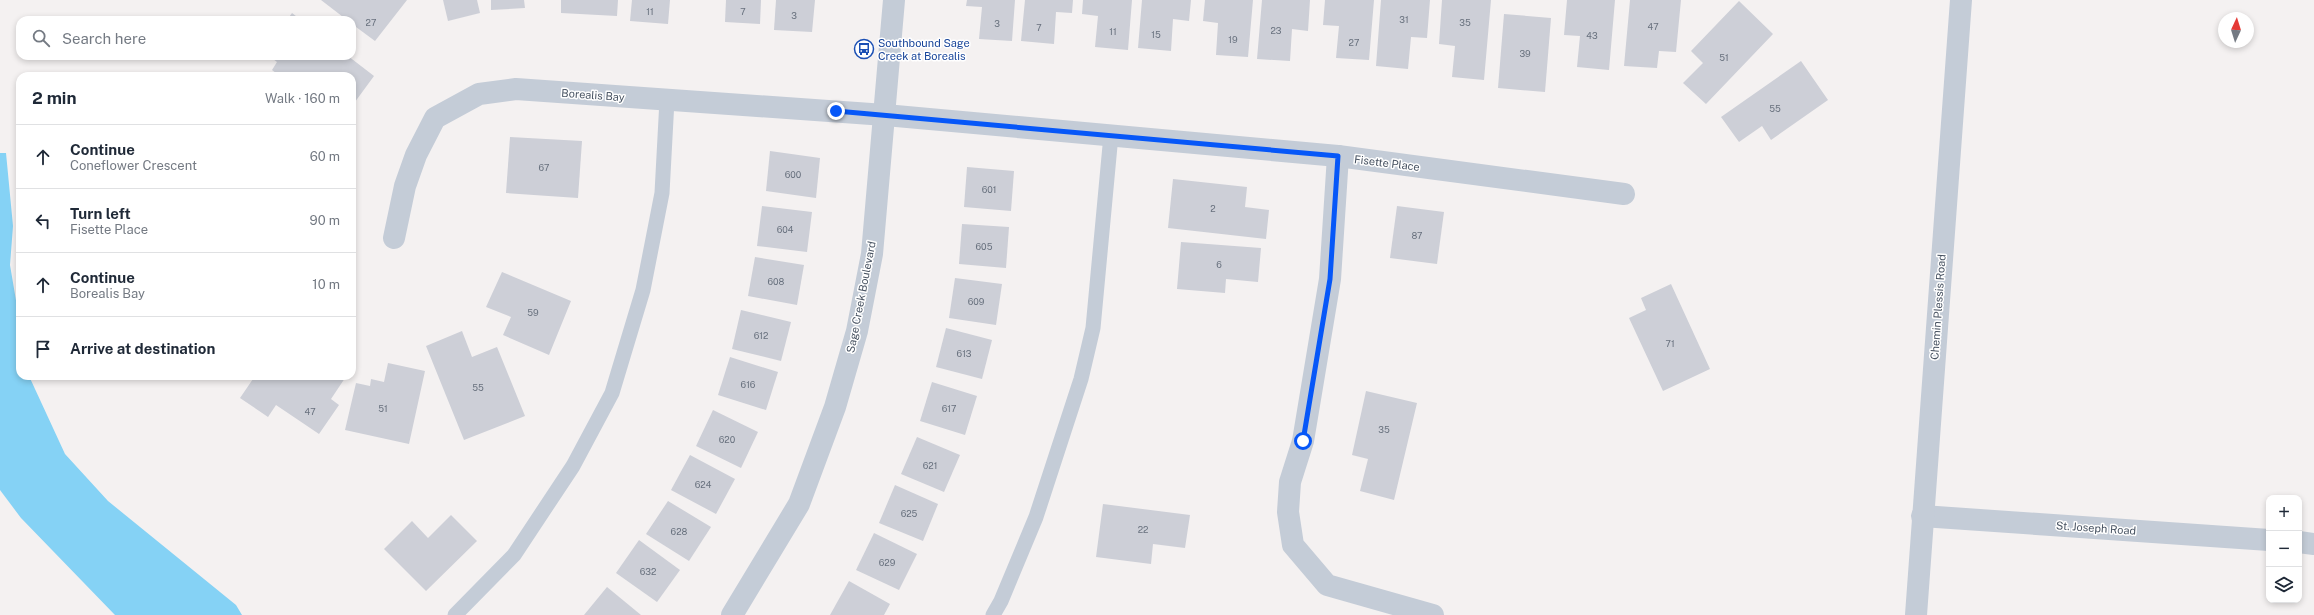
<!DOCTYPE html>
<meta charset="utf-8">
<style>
body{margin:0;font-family:"Public Sans",sans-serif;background:#f6f6f7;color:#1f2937}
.controls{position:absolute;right:12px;bottom:12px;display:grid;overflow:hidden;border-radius:8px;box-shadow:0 2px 6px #0003}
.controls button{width:36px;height:36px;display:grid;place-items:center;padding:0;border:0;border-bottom:1px solid #e0e1e3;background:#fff;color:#1f2937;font:20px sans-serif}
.compass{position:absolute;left:2218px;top:12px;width:36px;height:36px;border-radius:50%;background:#fff;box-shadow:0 2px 6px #0003;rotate:4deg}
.stop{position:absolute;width:12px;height:12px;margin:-9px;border:3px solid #0657f8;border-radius:50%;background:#fff}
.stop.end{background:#0657f8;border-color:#fff;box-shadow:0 1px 4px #0008}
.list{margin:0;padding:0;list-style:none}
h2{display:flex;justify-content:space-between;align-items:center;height:52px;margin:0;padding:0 16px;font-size:17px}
h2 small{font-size:13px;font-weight:400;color:#747a83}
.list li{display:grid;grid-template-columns:26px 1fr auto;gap:12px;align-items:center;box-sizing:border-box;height:64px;padding:0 16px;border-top:1px solid #e0e1e3}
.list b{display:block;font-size:15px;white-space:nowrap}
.list p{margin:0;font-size:13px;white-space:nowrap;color:#747a83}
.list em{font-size:13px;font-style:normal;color:#747a83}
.icon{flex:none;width:22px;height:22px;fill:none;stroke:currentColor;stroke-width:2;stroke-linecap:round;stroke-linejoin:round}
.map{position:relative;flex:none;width:2314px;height:615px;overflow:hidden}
.search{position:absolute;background:#fff;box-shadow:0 2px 6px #0003;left:16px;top:16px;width:340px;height:44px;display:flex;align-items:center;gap:10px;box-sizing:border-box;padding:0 14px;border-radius:12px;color:#747a83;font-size:15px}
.panel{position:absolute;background:#fff;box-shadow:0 2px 6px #0003;left:16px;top:72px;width:340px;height:308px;border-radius:12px}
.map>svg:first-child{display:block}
.water{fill:#85d2f5}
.building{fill:#cdcfd7}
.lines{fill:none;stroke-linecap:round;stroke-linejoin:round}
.service{stroke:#c4ccd7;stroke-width:15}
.minor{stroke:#c4ccd7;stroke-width:22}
.route{stroke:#0657f8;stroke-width:5}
.labels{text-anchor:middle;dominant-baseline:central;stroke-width:3;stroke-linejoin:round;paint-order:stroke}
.number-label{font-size:9px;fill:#68717e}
.transit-label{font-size:11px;fill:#164399;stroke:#fff;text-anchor:start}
.street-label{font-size:11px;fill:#475261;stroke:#fff}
</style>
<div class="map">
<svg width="2314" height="615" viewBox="0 0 2314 615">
<rect width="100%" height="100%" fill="#f4f1f1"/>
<path class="water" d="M 0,153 L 6,153 L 13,226 L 10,265 L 20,324 L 20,376 L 29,376 L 65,454 L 108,501 L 236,605 L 242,615 L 115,615 L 21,518 L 0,490 Z"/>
<g class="building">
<path d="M 321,0 L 407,0 L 375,41 L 352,24 L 352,20 L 347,20 Z"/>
<path d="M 443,0 L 477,0 L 480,13 L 448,21 Z"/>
<path d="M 491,0 L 524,0 L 525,8 L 491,10 Z"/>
<path d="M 561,0 L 618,0 L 617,16 L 561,13 Z"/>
<path d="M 632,0 L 670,0 L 668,24 L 630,21 Z"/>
<path d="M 726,0 L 761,0 L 760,24 L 725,22 Z"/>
<path d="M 776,0 L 815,0 L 812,32 L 774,30 Z"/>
<path d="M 967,0 L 1015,0 L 1012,41 L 979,39 L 982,7 L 966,6 Z"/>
<path d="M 1025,0 L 1073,0 L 1072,13 L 1056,12 L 1054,44 L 1021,41 Z"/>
<path d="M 1083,0 L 1132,0 L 1128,50 L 1095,47 L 1098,16 L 1082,14 Z"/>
<path d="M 1142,0 L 1191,0 L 1189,21 L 1173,19 L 1171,51 L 1138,48 Z"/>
<path d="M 1205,0 L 1253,0 L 1248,57 L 1216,55 L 1218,23 L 1203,21 Z"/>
<path d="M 1262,0 L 1310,0 L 1308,31 L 1292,29 L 1290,61 L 1257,59 Z"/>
<path d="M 1325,0 L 1374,0 L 1369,60 L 1336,58 L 1339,26 L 1323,25 Z"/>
<path d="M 1381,0 L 1430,0 L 1427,38 L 1411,37 L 1408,69 L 1376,66 Z"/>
<path d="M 1442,0 L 1491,0 L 1484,80 L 1452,77 L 1455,46 L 1439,44 Z"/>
<path d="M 1567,0 L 1615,0 L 1609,70 L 1577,67 L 1580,36 L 1564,35 Z"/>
<path d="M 1630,0 L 1681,0 L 1676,52 L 1659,51 L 1657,68 L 1624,66 Z"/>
<path d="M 1739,1 L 1773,34 L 1706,104 L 1683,83 L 1703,63 L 1691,51 Z"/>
<path d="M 292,13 L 301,20 L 287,20 Z"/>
<path d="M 1504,14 L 1551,18 L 1545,92 L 1498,88 Z"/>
<path d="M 269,56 L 348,56 L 374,76 L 352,106 L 352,76 L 280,76 L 272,70 L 277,62 Z"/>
<path d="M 1801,61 L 1828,100 L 1771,140 L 1762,126 L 1739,142 L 1721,117 Z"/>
<path d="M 510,137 L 582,141 L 578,198 L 506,193 Z"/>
<path d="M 770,151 L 820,158 L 816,198 L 766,191 Z"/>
<path d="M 967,167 L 1014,171 L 1011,211 L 964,207 Z"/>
<path d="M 1173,179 L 1247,187 L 1245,207 L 1269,210 L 1266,239 L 1168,228 Z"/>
<path d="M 762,206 L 812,212 L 807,252 L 757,246 Z"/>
<path d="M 1397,206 L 1444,212 L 1437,264 L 1390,258 Z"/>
<path d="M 962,224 L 1009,227 L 1006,268 L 959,264 Z"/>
<path d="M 1181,242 L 1261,248 L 1258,282 L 1226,279 L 1225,293 L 1177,289 Z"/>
<path d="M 755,257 L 804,265 L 797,305 L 748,296 Z"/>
<path d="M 502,272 L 571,301 L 549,355 L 503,335 L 511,317 L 486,307 Z"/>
<path d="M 955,278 L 1002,284 L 996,325 L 949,318 Z"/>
<path d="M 1671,284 L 1710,369 L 1663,391 L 1629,318 L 1646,310 L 1641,298 Z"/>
<path d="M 741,310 L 791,322 L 781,361 L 732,349 Z"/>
<path d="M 946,328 L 992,340 L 982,379 L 936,367 Z"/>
<path d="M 462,331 L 472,357 L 497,347 L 525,416 L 464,440 L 426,346 Z"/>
<path d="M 730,357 L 778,372 L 766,410 L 718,395 Z"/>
<path d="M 388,363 L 425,371 L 409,444 L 345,430 L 356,383 L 370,386 L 371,379 L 384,382 Z"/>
<path d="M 255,376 L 342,376 L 345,378 L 331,399 L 339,405 L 319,434 L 276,405 L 268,417 L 240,398 Z"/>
<path d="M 932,382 L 977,396 L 965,435 L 920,421 Z"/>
<path d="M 1366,391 L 1417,403 L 1394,500 L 1360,491 L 1368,459 L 1352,455 Z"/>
<path d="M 713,410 L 758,432 L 741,468 L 696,446 Z"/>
<path d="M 917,437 L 960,455 L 944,492 L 901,474 Z"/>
<path d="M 690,455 L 735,479 L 716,514 L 671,490 Z"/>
<path d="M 895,485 L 938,504 L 923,541 L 879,523 Z"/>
<path d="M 668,501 L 711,527 L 689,561 L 646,534 Z"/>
<path d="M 1103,504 L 1190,515 L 1185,548 L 1153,544 L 1151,564 L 1096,557 Z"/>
<path d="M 451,515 L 477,541 L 426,591 L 384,549 L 412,521 L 428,538 Z"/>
<path d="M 874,533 L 917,554 L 899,590 L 856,570 Z"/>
<path d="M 639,540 L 680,570 L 657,602 L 616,573 Z"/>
<path d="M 849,581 L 890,604 L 884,615 L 830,615 Z"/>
<path d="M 607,587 L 641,615 L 584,615 Z"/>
</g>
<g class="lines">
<g class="service">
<path d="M 455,615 L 514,555 L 573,466 L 612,393 L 643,290 L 662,193 L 667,100"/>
<path d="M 993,615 L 1001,601 L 1036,517 L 1081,379 L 1093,328 L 1111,135"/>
</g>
<g class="minor">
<path d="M 1338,156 L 1330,279 L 1303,441 L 1290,482 L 1288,512 L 1293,545 L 1327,585 L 1433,615"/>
<path d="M 394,238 L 405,186 L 416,155 L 435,118 L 479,94 L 516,89 L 885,115 L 1338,156 L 1624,194"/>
<path d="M 1922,516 L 2269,540"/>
<path d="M 2299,542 L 2314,544"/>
<path d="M 732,615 L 799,504 L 835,407 L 857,331 L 872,254 L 894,0"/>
<path d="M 1916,615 L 1961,0"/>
</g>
</g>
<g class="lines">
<path class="route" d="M 836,111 L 1338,156 L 1330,279 L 1303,441"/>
</g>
<defs>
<symbol id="bus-ring" viewBox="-11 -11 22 22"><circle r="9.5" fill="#fff" stroke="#1a4fb4" stroke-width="1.5"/><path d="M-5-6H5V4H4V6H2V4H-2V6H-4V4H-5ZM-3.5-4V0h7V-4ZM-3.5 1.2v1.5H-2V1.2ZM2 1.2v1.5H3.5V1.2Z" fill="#1a4fb4"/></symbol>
</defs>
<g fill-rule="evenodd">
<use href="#bus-ring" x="853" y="38" width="22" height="22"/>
</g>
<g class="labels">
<g class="number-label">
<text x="650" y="11">11</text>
<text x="743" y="11">7</text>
<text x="794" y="15">3</text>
<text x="1404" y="19">31</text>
<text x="371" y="22">27</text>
<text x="1465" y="22">35</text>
<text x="997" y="23">3</text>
<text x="1653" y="26">47</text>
<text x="1039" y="27">7</text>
<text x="1276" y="30">23</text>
<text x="1113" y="31">11</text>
<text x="1156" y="34">15</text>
<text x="1592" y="35">43</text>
<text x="1233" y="39">19</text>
<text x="1354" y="42">27</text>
<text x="1525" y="53">39</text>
<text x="1724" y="57">51</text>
<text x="1775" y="108">55</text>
<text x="544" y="167">67</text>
<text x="793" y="174">600</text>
<text x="989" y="189">601</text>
<text x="1213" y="208">2</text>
<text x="785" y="229">604</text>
<text x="1417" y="235">87</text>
<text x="984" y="246">605</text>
<text x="1219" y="264">6</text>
<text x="776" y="281">608</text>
<text x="976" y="301">609</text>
<text x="533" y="312">59</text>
<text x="761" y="335">612</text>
<text x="1670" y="343">71</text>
<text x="964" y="353">613</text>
<text x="748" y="384">616</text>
<text x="478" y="387">55</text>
<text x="383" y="408">51</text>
<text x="949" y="408">617</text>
<text x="310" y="411">47</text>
<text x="1384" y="429">35</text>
<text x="727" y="439">620</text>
<text x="930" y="465">621</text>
<text x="703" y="484">624</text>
<text x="909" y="513">625</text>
<text x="1143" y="529">22</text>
<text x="679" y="531">628</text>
<text x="887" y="562">629</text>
<text x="648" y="571">632</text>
</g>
<g class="transit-label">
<text x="878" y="43">Southbound Sage<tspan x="878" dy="13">Creek at Borealis</tspan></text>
</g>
<g class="street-label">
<text transform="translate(593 95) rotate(4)">Borealis Bay</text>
<text transform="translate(1387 163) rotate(7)">Fisette Place</text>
<text transform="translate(861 297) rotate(-79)">Sage Creek Boulevard</text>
<text transform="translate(1938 307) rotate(-86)">Chemin Plessis Road</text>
<text transform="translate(2096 528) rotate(4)">St. Joseph Road</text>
</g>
</g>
</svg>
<div class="controls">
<button>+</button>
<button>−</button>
<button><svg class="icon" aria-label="layers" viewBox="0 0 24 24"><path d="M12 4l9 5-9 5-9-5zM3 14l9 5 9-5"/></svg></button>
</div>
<svg class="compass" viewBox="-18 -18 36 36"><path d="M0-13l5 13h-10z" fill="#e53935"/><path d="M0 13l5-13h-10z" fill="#747a83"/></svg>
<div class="stop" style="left:1303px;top:441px"></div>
<div class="stop end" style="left:836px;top:111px"></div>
<div class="search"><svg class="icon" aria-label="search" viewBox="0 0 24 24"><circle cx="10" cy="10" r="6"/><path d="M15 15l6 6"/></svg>Search here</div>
<section class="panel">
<h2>2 min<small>Walk · 160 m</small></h2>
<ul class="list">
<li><svg class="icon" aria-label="ahead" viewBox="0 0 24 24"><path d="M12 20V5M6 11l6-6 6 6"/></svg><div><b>Continue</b><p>Coneflower Crescent</p></div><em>60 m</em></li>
<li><svg class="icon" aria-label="left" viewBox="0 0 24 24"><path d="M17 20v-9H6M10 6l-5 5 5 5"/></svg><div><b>Turn left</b><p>Fisette Place</p></div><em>90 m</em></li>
<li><svg class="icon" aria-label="ahead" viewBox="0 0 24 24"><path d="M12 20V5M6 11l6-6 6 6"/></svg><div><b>Continue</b><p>Borealis Bay</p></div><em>10 m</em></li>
<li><svg class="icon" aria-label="arrive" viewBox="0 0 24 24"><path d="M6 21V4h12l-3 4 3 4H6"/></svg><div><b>Arrive at destination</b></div></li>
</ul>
</section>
</div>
